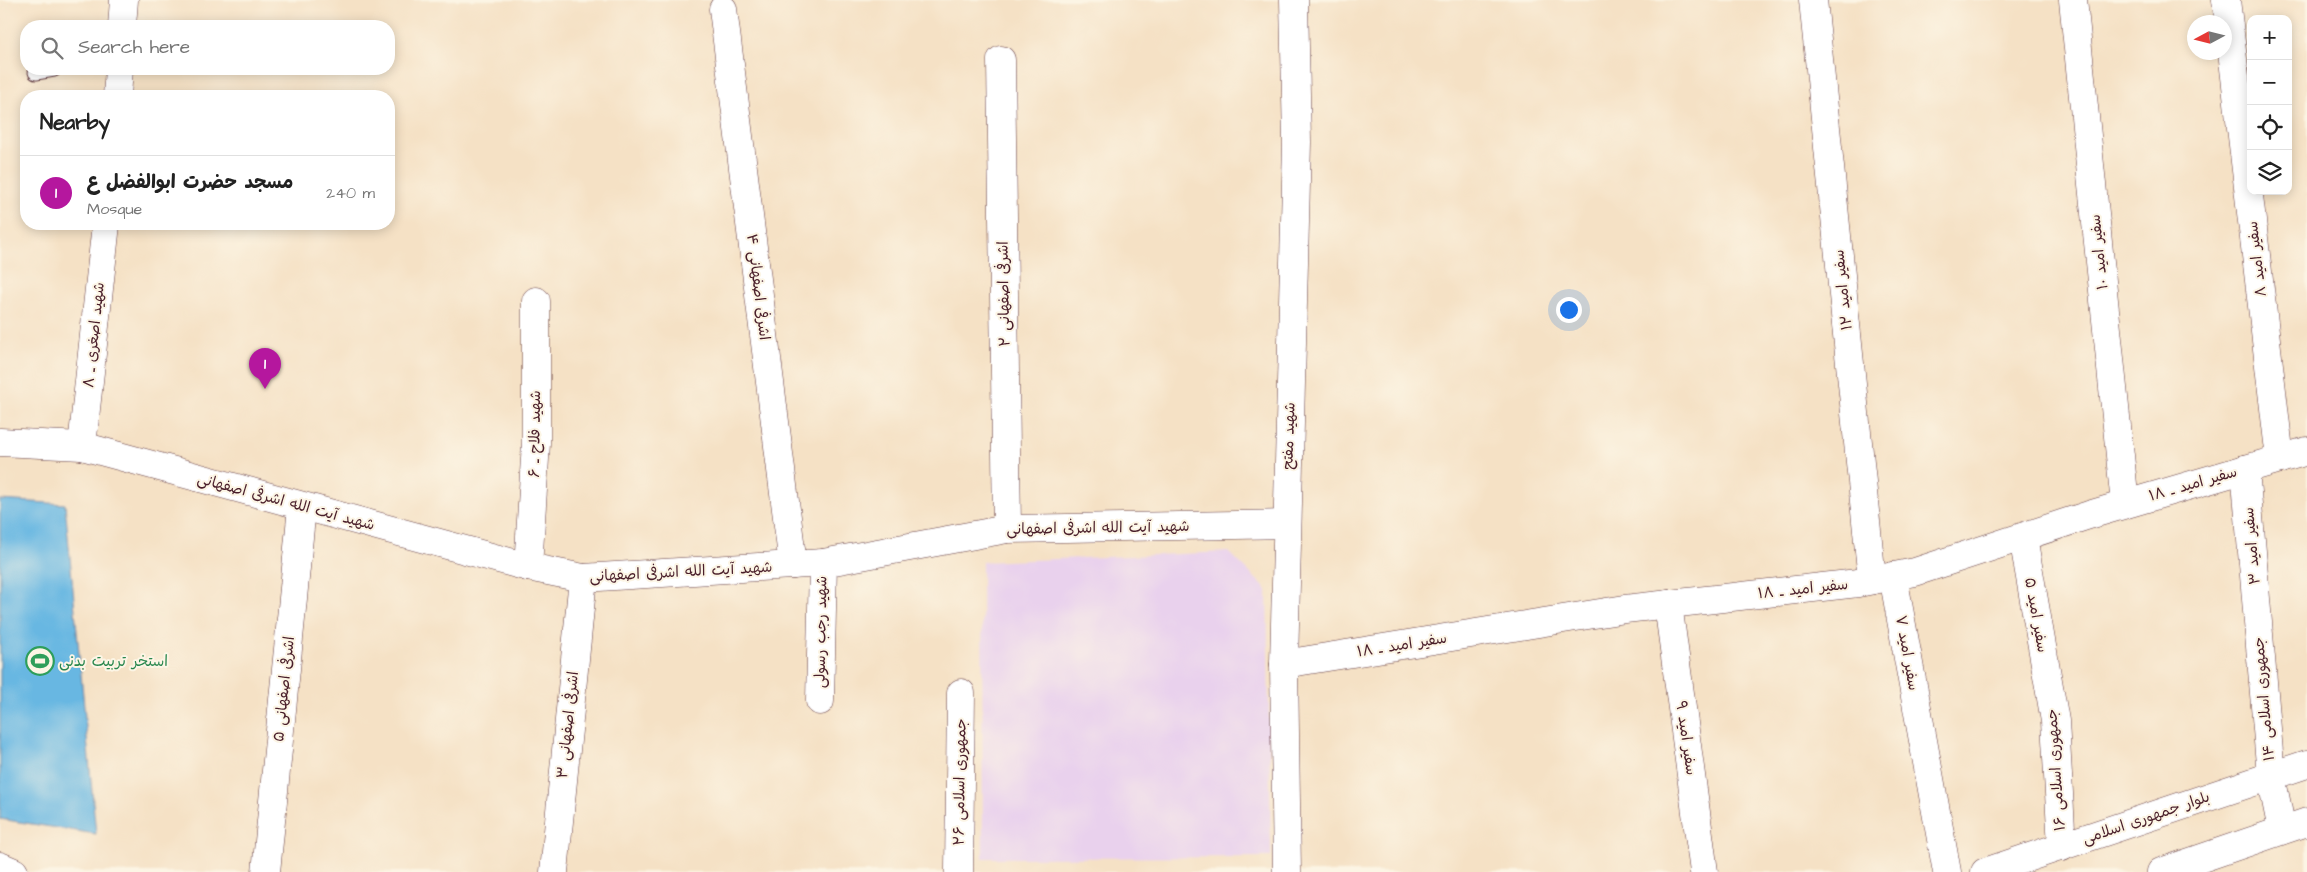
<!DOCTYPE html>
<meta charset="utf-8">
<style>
body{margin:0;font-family:"Architects Daughter","Playpen Sans Arabic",sans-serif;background:#f2f2f2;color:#222}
.controls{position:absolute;right:15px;top:15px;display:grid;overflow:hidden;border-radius:10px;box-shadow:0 2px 12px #0003}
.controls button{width:45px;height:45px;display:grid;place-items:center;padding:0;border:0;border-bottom:1px solid #e0e0e0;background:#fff;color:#222;font:25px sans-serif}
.compass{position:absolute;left:2187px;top:15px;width:45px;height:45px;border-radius:50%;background:#fff;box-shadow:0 2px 12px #0003;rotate:263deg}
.you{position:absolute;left:1568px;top:309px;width:18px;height:18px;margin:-12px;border:4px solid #fff;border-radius:50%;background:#1a73e8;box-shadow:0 0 0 8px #1a73e833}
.badge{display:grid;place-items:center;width:32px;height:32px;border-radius:50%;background:#b5179e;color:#fff;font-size:16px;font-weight:700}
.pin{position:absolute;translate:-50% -41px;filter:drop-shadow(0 1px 2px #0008)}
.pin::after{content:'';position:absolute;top:26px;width:18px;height:15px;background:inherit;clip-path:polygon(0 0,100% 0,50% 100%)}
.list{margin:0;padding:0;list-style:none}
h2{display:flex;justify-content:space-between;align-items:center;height:65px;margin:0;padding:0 20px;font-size:21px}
h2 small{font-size:16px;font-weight:400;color:#767676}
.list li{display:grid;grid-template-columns:32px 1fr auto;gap:15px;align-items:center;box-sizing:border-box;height:75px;padding:0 20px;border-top:1px solid #e0e0e0}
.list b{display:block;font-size:19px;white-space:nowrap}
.list p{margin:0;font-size:16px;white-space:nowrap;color:#767676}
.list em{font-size:16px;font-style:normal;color:#767676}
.icon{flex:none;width:28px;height:28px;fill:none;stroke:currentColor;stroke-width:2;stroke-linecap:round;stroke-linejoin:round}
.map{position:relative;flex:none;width:2307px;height:872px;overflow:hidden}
.search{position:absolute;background:#fff;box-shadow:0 2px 12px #0003;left:20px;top:20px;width:375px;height:55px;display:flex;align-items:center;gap:12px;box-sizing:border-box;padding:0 18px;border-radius:20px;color:#767676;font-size:19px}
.panel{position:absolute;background:#fff;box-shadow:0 2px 12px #0003;left:20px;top:90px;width:375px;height:140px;border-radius:20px}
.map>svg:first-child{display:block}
.built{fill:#e9d1ed}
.water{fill:#67b7e2;stroke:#586b86}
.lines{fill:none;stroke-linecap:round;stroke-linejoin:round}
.service-casing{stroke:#643c42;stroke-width:17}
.minor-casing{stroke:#643c42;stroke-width:29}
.tertiary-casing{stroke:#643c42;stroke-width:29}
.secondary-casing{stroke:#643c42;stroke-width:29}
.service{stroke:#fff;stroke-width:15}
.minor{stroke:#fff;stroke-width:28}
.tertiary{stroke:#fff;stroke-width:28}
.secondary{stroke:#fff;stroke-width:28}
.labels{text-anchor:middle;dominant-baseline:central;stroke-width:4;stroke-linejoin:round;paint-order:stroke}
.street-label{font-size:15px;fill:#4a1f2b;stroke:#fcf5e5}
.leisure-label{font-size:15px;fill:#27864d;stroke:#fcf5e5;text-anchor:start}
</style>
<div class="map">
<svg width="2307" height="872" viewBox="0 0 2307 872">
<rect width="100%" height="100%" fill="#fcf5e5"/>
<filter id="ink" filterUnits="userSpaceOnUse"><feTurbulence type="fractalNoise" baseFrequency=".02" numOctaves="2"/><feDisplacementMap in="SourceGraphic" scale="10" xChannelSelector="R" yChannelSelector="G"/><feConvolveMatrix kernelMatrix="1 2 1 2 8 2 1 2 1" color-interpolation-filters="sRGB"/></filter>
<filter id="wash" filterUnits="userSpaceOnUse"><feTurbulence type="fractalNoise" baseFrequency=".0096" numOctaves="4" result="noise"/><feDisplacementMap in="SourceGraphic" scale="20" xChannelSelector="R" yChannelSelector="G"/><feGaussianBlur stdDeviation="1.12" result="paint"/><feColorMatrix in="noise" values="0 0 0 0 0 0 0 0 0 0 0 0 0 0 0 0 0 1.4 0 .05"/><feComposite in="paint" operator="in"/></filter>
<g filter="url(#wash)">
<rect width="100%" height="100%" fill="#f5e1c5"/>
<path class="built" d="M 1229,552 L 1267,590 L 1271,857 L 983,858 L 982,562 Z"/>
<path class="water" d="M 0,500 L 65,504 L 96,834 L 0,819 Z"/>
</g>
<g filter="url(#ink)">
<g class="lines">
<defs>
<path id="service" d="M 36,72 L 54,69"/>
<g id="minor">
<path d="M 1813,0 L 1872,580"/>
<path d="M 2073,0 L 2125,504"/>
<path d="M 2226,0 L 2280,459"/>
<path d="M 723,9 L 793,565"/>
<path d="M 122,26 L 124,0"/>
<path d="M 1001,60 L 1007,529"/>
<path d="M 117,96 L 119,69"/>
<path d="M 0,442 L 82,446 L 528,567 L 583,578 L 823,563 L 1007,529 L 1287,524"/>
<path d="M 82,446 L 106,224"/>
<path d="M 2245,469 L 2271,776 L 2282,830"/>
<path d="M 2023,537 L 2055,721 L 2062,847"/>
<path d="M 528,567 L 536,443 L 536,301"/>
<path d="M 1893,576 L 1947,872"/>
<path d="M 1668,604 L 1704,872"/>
<path d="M 1284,664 L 1625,609 L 1858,583 L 1915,572 L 2089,515 L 2307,451"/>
<path d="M 820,701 L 823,563"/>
<path d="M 0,866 L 14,872"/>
<path d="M 266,872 L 302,507"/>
<path d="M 554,872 L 583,578"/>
<path d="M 959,872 L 961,693"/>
</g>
<path id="tertiary" d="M 1287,872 L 1284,664 L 1297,142 L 1294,0"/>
<g id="secondary">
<path d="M 1985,872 L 2307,764"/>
<path d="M 2161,872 L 2307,822"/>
</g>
</defs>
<use href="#service" class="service-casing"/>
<use href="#minor" class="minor-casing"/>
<use href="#tertiary" class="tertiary-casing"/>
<use href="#secondary" class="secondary-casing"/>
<use href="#service" class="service"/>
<use href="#minor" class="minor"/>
<use href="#tertiary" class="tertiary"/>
<use href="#secondary" class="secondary"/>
</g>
</g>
<defs>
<symbol id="stadium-ring" viewBox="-11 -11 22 22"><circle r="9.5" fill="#fcf5e5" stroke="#2e9e5b" stroke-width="1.5"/><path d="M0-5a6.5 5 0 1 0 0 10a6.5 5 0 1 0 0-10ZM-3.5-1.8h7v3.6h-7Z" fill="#2e9e5b"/></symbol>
</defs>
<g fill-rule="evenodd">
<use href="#stadium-ring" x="24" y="645" width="32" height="32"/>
</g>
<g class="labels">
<g class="street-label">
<text transform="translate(2099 252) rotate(-96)">سفیر امید ۱۰</text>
<text transform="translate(2257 259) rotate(-97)">سفیر امید ۸</text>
<text transform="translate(758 287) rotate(83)">اشرفی اصفهانی ۴</text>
<text transform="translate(1843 290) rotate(-96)">سفیر امید ۱۲</text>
<text transform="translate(1004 294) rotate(-91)">اشرفی اصفهانی ۲</text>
<text transform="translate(94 335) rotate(-84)">شهید اصغری ـ ۸</text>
<text transform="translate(535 434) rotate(-89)">شهید فلاح ـ ۶</text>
<text transform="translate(1289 436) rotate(-88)">شهید مفتح</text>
<text transform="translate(2193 484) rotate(-16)">سفیر امید ـ ۱۸</text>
<text transform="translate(286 502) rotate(15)">شهید آیت الله اشرفی اصفهانی</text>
<text transform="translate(1098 528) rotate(-1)">شهید آیت الله اشرفی اصفهانی</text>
<text transform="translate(2252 546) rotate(-95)">سفیر امید ۳</text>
<text transform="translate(681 572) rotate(-3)">شهید آیت الله اشرفی اصفهانی</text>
<text transform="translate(1803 589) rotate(-6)">سفیر امید ـ ۱۸</text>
<text transform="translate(2036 615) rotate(80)">سفیر امید ۵</text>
<text transform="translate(821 632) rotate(-89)">شهید رجب رسولی</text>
<text transform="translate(1402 645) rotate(-9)">سفیر امید ـ ۱۸</text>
<text transform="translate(1907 653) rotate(80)">سفیر امید ۷</text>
<text transform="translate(284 689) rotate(-84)">اشرفی اصفهانی ۵</text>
<text transform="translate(2264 699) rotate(-95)">جمهوری اسلامی ۱۴</text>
<text transform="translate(568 725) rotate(-84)">اشرفی اصفهانی ۳</text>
<text transform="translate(1686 738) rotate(82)">سفیر امید ۹</text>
<text transform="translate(2056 770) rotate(-94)">جمهوری اسلامی ۱۶</text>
<text transform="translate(960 782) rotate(-89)">جمهوری اسلامی ۲۶</text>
<text transform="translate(2146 818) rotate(-19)">بلوار جمهوری اسلامی</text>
</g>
<g class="leisure-label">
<text x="59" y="661">استخر تربیت بدنی</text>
</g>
</g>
</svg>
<div class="controls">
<button>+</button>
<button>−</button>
<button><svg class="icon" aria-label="locate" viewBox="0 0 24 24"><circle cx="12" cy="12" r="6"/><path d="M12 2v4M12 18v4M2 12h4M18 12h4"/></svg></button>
<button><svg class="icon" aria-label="layers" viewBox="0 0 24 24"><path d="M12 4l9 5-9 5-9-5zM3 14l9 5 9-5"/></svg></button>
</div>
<svg class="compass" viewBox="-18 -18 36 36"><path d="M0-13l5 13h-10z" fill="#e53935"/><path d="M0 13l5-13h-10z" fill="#767676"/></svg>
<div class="you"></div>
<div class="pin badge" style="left:265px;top:389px">1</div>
<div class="search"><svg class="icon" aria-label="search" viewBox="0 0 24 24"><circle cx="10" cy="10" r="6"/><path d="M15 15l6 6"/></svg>Search here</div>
<section class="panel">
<h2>Nearby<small></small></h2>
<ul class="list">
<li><span class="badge">1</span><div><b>مسجد حضرت ابوالفضل ع</b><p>Mosque</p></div><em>240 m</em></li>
</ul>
</section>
</div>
